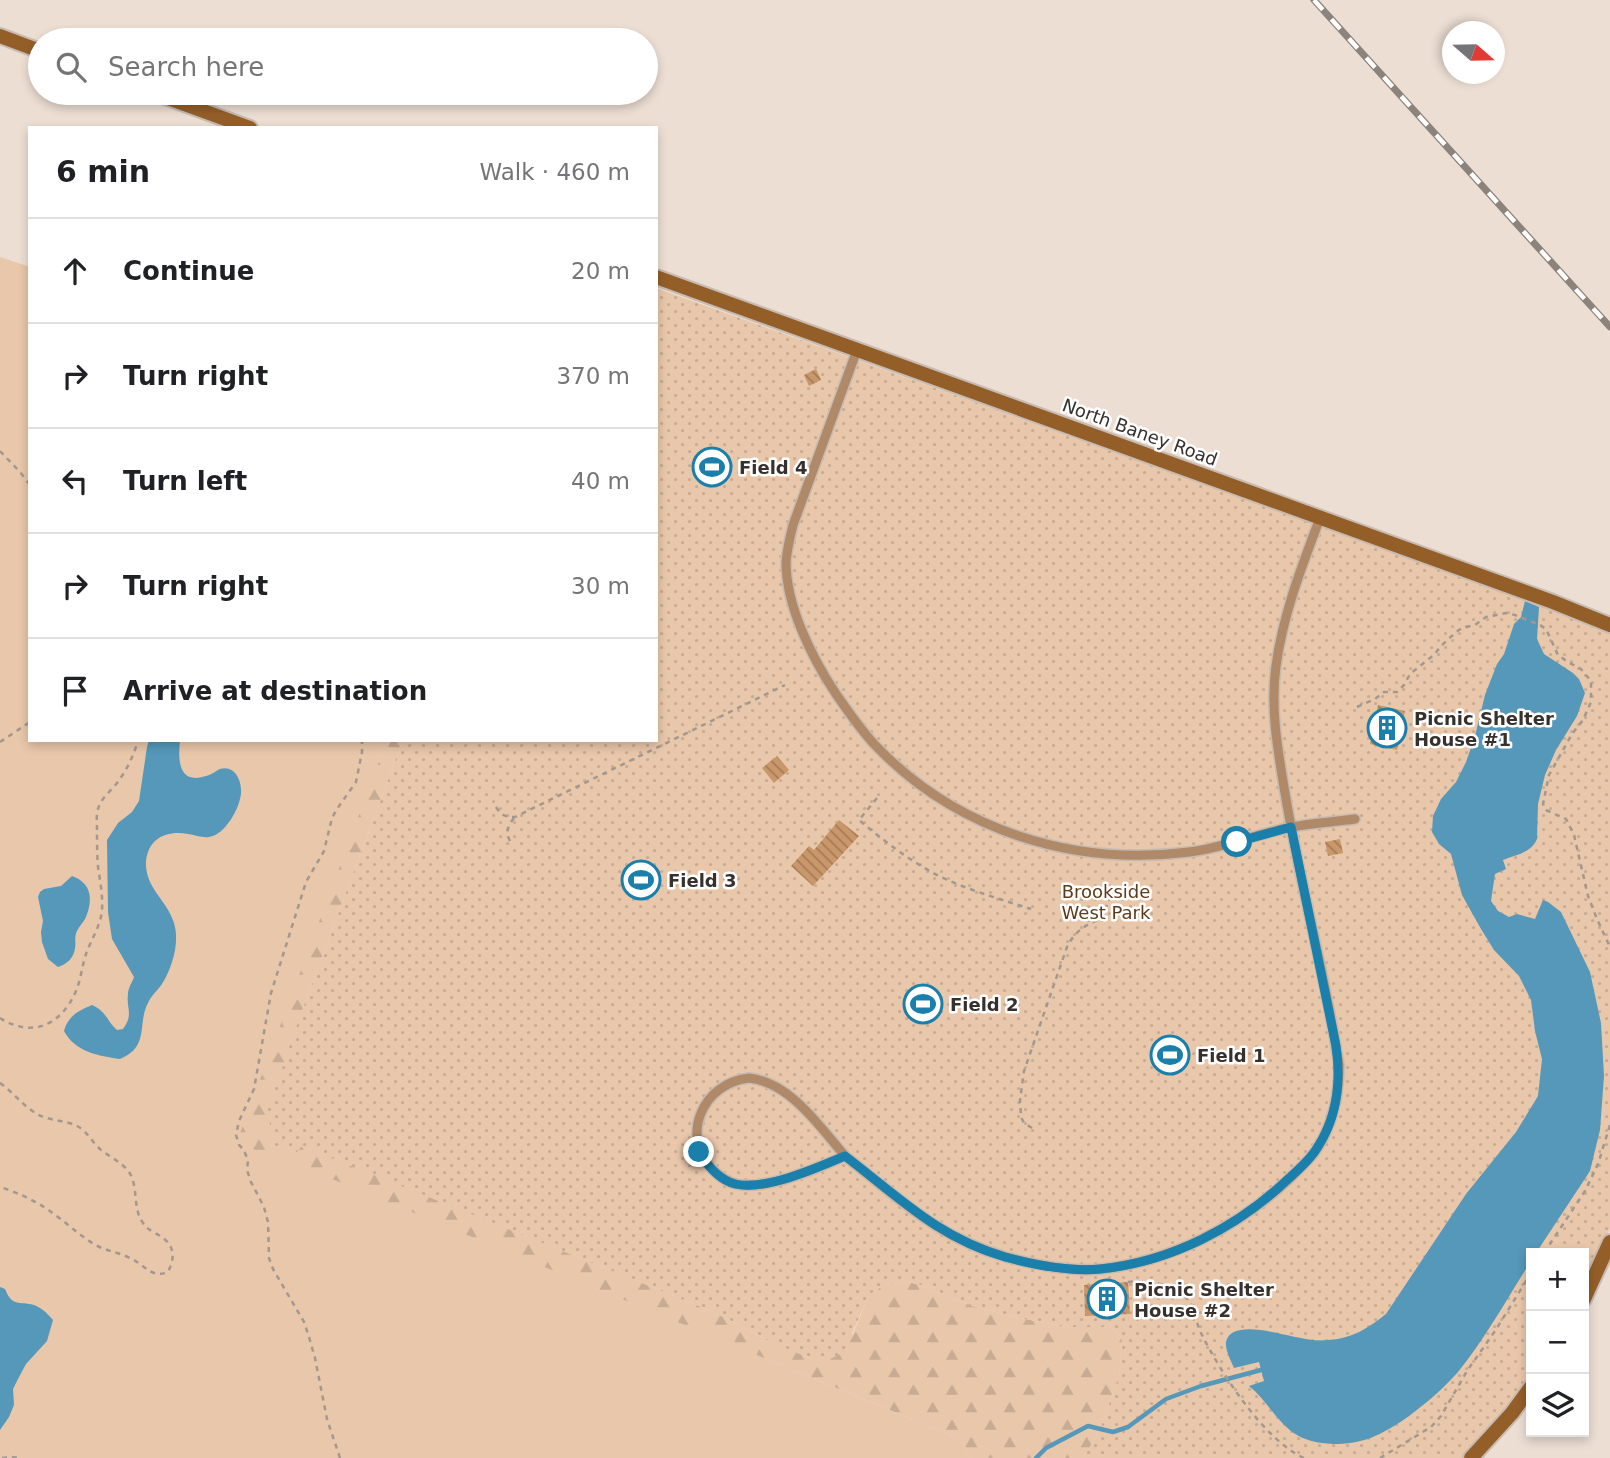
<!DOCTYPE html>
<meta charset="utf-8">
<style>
body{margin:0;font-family:"DejaVu Sans",sans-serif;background:#f6f6f6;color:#202124}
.controls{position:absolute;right:21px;bottom:21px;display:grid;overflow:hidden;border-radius:0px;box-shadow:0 4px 10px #0003}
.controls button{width:63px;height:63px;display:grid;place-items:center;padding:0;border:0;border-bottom:2px solid #e0e0e0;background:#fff;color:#202124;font:35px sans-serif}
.compass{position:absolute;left:1442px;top:21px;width:63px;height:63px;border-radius:50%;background:#fff;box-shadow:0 4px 10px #0003;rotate:110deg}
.stop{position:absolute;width:21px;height:21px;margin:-16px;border:5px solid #1a7faa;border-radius:50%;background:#fff}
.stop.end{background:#1a7faa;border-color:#fff;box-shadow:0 2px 7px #0008}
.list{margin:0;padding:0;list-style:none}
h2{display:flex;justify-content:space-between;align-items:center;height:91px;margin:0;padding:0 28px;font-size:30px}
h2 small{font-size:23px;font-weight:400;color:#757577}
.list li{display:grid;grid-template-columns:46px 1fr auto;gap:21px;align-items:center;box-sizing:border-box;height:105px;padding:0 28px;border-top:2px solid #e0e0e0}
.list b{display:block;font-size:26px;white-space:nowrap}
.list em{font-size:23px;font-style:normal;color:#757577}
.icon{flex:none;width:38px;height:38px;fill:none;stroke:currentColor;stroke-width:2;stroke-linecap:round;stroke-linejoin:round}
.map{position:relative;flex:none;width:1610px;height:1458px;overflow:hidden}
.search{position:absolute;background:#fff;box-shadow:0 4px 10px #0003;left:28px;top:28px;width:630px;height:77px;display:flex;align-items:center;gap:18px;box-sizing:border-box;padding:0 24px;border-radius:38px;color:#757577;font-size:26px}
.panel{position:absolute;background:#fff;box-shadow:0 4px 10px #0003;left:28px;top:126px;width:630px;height:616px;border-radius:0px}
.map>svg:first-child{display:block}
.green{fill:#e9c7aa}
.forest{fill:url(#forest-firs)}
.park{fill:url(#park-dots)}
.water{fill:#5598ba}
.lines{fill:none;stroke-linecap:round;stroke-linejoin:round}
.stream{stroke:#5598ba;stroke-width:4.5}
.building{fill:url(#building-back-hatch)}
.lane-casing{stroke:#c8bbb2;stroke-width:12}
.secondary-casing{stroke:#c8bbb2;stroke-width:18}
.path{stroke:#a39890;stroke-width:2.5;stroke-dasharray:5 5;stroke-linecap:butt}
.lane{stroke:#af8968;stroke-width:9}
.secondary{stroke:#945e28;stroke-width:14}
.rail-casing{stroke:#8c837c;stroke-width:7}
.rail{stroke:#fff;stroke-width:4.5;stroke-dasharray:13;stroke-linecap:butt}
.route{stroke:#1a7faa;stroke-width:9}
.labels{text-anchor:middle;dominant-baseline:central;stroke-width:5;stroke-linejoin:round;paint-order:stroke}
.street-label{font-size:18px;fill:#36312d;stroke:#fff}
.poi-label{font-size:18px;font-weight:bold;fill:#36312d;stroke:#fff;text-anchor:start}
.park-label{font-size:18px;fill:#5d3a18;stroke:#fff}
</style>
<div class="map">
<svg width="1610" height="1458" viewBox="0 0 1610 1458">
<defs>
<pattern id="forest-firs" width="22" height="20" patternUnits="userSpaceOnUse" patternTransform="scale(1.75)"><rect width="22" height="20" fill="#e9c7aa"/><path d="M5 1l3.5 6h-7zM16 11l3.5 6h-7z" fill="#c8ab93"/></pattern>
<pattern id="park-dots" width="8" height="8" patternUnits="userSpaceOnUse" patternTransform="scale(1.75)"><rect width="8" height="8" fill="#e9c7aa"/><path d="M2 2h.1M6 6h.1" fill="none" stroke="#c8ab93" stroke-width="1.8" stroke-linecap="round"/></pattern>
<pattern id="building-back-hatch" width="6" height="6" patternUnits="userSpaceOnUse" patternTransform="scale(1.75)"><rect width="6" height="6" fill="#c9976a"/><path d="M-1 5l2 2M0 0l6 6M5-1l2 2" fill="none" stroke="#a47c58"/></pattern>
</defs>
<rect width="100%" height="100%" fill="#ecded3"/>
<path class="green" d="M 0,257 L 30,267 L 30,740 L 387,740 L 330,896 L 267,1154 L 269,1144 L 296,1153 L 297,1164 L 962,1440 L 970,1458 L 0,1458 Z"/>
<g class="forest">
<path d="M 387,740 L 403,740 L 302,1011 L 268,1110 L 272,1134 L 266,1154 L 242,1145 L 239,1136 Z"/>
<path d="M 301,1145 L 714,1312 L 759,1336 L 808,1357 L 853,1334 L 868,1297 L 882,1286 L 902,1281 L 922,1285 L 972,1306 L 1020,1318 L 1065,1327 L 1110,1327 L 1118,1332 L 1122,1340 L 1119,1376 L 1099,1432 L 1083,1458 L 970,1458 L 962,1440 L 296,1164 L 296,1153 Z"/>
</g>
<path class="park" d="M 656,288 L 1521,598 L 1610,632 L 1610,1228 L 1584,1287 L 1584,1253 L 1531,1253 L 1531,1384 L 1467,1458 L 1083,1458 L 1099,1432 L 1119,1376 L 1122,1340 L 1118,1332 L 1110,1327 L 1065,1327 L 1020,1318 L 972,1306 L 922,1285 L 902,1281 L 882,1286 L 868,1297 L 844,1352 C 840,1354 834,1358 829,1359 C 805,1364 738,1324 714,1312 L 302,1146 L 296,1153 L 269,1144 L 272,1134 L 267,1110 L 302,1011 L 403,740 L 656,740 Z"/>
<g class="water">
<path d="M 1525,601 L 1539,607 L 1537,639 L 1544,654 L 1573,673 L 1579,679 L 1585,693 L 1577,716 L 1556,750 L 1545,775 L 1538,804 L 1537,839 C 1531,853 1516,855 1503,860 L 1506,869 L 1495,874 L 1491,901 L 1498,911 L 1509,917 L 1517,914 L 1535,919 L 1543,900 L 1548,902 L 1561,912 L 1590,972 L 1601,1023 L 1604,1076 L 1600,1130 L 1590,1171 L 1536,1253 L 1531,1253 L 1531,1261 C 1508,1297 1485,1339 1458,1372 C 1441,1391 1422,1407 1402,1421 C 1380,1435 1365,1443 1338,1444 C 1325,1444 1308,1442 1297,1435 C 1277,1423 1267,1400 1249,1386 L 1264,1381 L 1259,1362 L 1234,1368 C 1231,1361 1225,1350 1226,1342 C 1231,1317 1285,1336 1301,1338 C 1309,1340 1319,1341 1328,1340 C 1351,1339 1369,1328 1386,1314 L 1466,1194 L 1516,1132 L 1538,1096 L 1542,1059 L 1535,1031 L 1531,1000 L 1519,976 L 1494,950 L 1481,929 L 1462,895 L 1451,854 L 1439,844 L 1432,832 L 1433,816 L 1441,799 L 1456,782 L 1466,762 L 1475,736 L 1485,695 L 1497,664 L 1504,654 L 1514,624 L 1521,617 Z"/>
<path d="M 149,740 L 180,740 C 178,760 178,785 206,776 C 211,775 216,771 220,769 C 235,765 242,781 241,793 C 240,808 225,835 209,837 C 202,838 195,835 188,834 C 167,830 148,838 146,862 C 145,888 167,900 174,923 C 180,943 172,968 162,984 C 158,990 152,995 149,1001 C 136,1023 151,1046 120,1059 C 99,1056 75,1052 64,1031 C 68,1016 78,1011 92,1005 C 107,1012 106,1020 117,1030 L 123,1029 C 134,1014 126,1009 128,994 C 128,988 132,983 134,977 L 112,939 L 108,912 L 107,840 L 118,823 L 132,812 L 139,801 L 147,747 Z"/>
<path d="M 72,876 C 92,883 93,900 86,917 C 84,922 79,926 77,931 C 74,937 76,942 75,948 C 74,958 67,964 58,967 L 48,959 L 42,942 L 41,932 L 43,921 L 38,897 L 40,892 L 44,889 L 61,886 Z"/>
<path d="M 0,1287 L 5,1289 C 12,1307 19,1301 34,1305 C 42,1308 47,1313 53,1320 L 47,1341 L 26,1364 L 18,1379 L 13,1389 L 14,1405 L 9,1417 L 0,1430 Z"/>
</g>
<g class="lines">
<path class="stream" d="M 1036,1458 L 1046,1448 L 1088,1426 L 1113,1432 L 1128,1427 L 1166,1399 L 1201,1386 L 1261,1370"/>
</g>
<g class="building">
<path d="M 816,369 L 821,380 L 809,386 L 804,375 Z"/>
<path d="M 1378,705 L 1405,711 L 1397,750 L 1370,744 Z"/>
<path d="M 777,756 L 789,770 L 774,783 L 762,768 Z"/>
<path d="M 839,820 L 859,836 L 813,886 L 791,866 L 809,846 L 814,850 Z"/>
<path d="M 1340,839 L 1343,853 L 1328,856 L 1325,842 Z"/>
<path d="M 1128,1282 L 1130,1314 L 1085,1316 L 1084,1285 Z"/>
</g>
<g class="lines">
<defs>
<g id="lane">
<path d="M 857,350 L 793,525 C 790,537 787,549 786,562 C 786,606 812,658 836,694 C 848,711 860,729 875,745 C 956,830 1073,867 1189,852 C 1224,848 1257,834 1292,827 C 1312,823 1334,822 1355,819"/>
<path d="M 749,1078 C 790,1082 820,1127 845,1156 C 817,1168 765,1191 736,1184 C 727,1182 719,1176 713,1170 C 679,1136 703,1083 749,1078 Z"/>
<path d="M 845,1156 C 899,1198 938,1238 1006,1257 C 1036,1265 1070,1272 1101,1269 C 1172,1261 1238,1227 1290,1178 C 1300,1168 1311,1159 1318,1147 C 1333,1123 1339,1093 1339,1065 C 1325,974 1300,884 1285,793 C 1278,752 1270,708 1276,666 C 1283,614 1302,566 1320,518"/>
</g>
<g id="secondary">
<path d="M 0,36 L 40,51"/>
<path d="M 154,93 L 250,128"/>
<path d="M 656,277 L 1553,602 L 1610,625"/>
<path d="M 1584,1299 L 1610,1242"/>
<path d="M 1471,1458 L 1512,1413 L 1531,1387"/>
</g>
</defs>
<use href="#lane" class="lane-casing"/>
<use href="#secondary" class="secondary-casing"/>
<g class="path">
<path d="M 0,451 L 20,472 L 30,485"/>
<path d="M 1357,707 L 1375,699 L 1384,692 L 1397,692 L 1404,685 L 1410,674 L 1435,654 L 1440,647 L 1456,632 L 1462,628 L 1475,625 L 1486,617 L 1506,613 L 1515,615 L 1540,625 L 1546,629 L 1558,655 L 1568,662 L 1581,669 L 1591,681 L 1591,702 L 1583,720 L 1572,734 L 1549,775 L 1543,804 L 1546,810 L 1566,819 L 1574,835 L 1588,896 L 1597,919 L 1610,947"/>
<path d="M 0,742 L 30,722"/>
<path d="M 877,798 L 859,820 C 884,841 910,861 939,876 C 968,890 1000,899 1031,909"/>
<path d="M 496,807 C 501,815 505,817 515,817 L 785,685"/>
<path d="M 510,841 C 505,832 508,825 515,817"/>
<path d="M 0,1018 C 33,1039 62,1024 76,991 C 81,979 82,966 86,954 C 91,940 101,925 102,910 C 103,895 100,881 98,867 C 97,855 97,842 97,830 C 97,823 96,815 98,809 C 101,798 111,791 117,783 C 127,770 134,755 138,740"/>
<path d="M 0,1083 C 13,1092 23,1106 37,1114 C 49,1121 65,1120 77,1126 C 87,1131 92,1142 100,1149 C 109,1157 122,1162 129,1172 C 139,1187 132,1208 143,1223 C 146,1228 150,1230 155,1233 C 173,1242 177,1254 168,1272 C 151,1279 144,1264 130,1258 C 118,1252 105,1251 94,1244 C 80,1236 68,1224 54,1214 C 38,1202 19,1193 0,1187"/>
<path d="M 1032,1128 L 1024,1123 L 1021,1117 L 1020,1100 L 1024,1071 L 1067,947 C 1075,931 1086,924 1103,918 L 1109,898"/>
<path d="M 1544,1253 L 1585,1191 L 1598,1164 L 1610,1125"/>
<path d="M 1128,1282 C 1144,1280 1167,1283 1180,1292 C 1196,1303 1194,1320 1202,1335 C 1221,1373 1264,1440 1304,1458"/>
<path d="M 2,1458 L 11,1457 L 20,1458"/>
<path d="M 340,1458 L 327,1419 L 315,1358 L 309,1337 L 304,1322 L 273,1269 L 269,1258 L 268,1222 L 264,1207 L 251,1182 L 247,1170 L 248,1161 L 244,1150 L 239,1145 L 236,1135 L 239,1121 L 254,1089 L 271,993 L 306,882 L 324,851 L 332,818 L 337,809 L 356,782 L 362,752 L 362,740"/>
<path d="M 1380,1458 L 1431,1427 L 1441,1416 L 1467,1371 L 1495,1331 L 1531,1273"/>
</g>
<use href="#lane" class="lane"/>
<use href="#secondary" class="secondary"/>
<defs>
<path id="rail" d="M 1314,0 L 1610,327"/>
</defs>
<use href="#rail" class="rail-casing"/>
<use href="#rail" class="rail"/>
</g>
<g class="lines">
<path class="route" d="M 699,1152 C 707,1165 719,1180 735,1184 C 765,1191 817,1168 845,1156 C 899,1197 937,1237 1005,1257 C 1035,1265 1069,1272 1100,1269 C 1170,1262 1237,1228 1288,1179 C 1298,1170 1310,1160 1317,1148 C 1337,1118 1341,1081 1336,1046 L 1291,827 L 1237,842"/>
</g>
<defs>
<symbol id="stadium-ring" viewBox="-11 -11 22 22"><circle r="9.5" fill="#fff" stroke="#1a7faa" stroke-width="1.5"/><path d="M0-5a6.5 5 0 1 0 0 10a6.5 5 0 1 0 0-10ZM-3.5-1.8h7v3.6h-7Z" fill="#1a7faa"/></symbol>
<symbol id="building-ring" viewBox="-11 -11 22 22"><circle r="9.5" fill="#fff" stroke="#1a7faa" stroke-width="1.5"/><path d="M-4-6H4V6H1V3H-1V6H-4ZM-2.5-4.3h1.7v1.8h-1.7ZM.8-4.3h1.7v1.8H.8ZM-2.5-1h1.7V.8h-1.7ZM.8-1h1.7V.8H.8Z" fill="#1a7faa"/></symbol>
</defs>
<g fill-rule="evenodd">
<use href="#stadium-ring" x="690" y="445" width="44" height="44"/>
<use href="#building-ring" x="1365" y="706" width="44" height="44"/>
<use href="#stadium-ring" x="619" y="858" width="44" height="44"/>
<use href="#stadium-ring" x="901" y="982" width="44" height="44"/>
<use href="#stadium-ring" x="1148" y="1033" width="44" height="44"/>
<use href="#building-ring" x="1085" y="1277" width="44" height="44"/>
</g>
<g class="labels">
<g class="street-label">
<text transform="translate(1140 432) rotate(20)">North Baney Road</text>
</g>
<g class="poi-label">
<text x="739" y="467">Field 4</text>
<text x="1414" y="718">Picnic Shelter<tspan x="1414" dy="21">House #1</tspan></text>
<text x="668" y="880">Field 3</text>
<text x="950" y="1004">Field 2</text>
<text x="1197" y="1055">Field 1</text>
<text x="1134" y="1289">Picnic Shelter<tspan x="1134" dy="21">House #2</tspan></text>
</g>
<g class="park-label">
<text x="1106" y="891">Brookside<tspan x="1106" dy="21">West Park</tspan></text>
</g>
</g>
</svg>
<div class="controls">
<button>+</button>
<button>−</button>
<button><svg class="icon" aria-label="layers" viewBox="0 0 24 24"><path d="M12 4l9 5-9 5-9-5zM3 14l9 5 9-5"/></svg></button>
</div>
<svg class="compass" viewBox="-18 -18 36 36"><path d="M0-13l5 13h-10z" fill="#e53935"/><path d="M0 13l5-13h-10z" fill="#757577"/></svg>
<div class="stop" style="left:1237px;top:842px"></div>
<div class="stop end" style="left:699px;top:1152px"></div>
<div class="search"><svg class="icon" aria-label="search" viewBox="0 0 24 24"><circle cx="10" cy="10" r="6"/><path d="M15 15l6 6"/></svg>Search here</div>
<section class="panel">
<h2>6 min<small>Walk · 460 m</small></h2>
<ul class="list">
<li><svg class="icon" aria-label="ahead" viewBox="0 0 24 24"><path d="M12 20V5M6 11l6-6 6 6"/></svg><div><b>Continue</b></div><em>20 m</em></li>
<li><svg class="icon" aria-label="right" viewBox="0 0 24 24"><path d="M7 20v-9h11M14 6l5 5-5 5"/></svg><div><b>Turn right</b></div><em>370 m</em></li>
<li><svg class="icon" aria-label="left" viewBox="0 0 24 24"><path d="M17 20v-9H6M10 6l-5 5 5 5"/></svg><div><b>Turn left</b></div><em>40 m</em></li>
<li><svg class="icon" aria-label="right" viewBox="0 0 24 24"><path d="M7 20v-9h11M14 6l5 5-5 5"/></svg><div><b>Turn right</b></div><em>30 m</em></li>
<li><svg class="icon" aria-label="arrive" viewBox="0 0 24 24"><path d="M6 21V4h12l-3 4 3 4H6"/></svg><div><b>Arrive at destination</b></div></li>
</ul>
</section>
</div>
